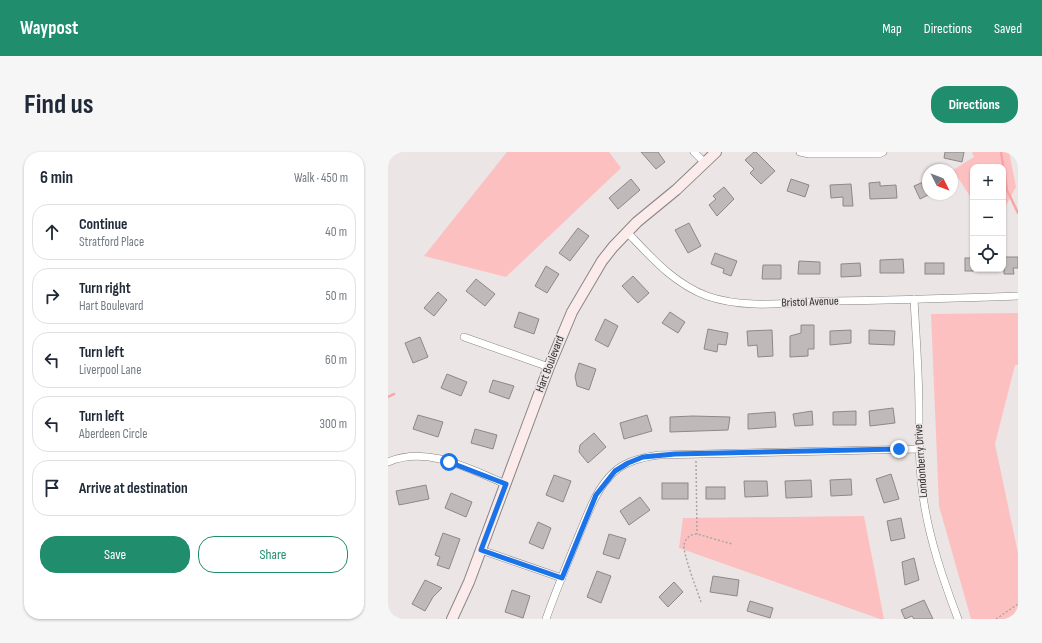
<!DOCTYPE html>
<meta charset="utf-8">
<style>
body{margin:0;font-family:"Sofia Sans Condensed",sans-serif;background:#f6f6f7;color:#1f2937}
.controls{position:absolute;right:12px;top:12px;display:grid;overflow:hidden;border-radius:8px;box-shadow:0 1px 3px #0004}
.controls button{width:36px;height:36px;display:grid;place-items:center;padding:0;border:0;border-bottom:1px solid #e0e1e3;background:#fff;color:#1f2937;font:20px sans-serif}
.compass{position:absolute;left:534px;top:12px;width:36px;height:36px;border-radius:50%;background:#fff;box-shadow:0 1px 3px #0004;rotate:132deg}
.stop{position:absolute;width:12px;height:12px;margin:-9px;border:3px solid #1a73e8;border-radius:50%;background:#fff}
.stop.end{background:#1a73e8;border-color:#fff;box-shadow:0 1px 4px #0008}
.list{margin:0;padding:0;list-style:none}
h2{display:flex;justify-content:space-between;align-items:center;height:52px;margin:0;padding:0 16px;font-size:17px}
h2 small{font-size:13px;font-weight:400;color:#747a83}
.list li{display:grid;grid-template-columns:26px 1fr auto;gap:12px;align-items:center;box-sizing:border-box;height:56px;margin:0 8px 8px;padding:0 8px;border:1px solid #e0e1e3;border-radius:16px}
.list b{display:block;font-size:15px;white-space:nowrap}
.list p{margin:0;font-size:13px;white-space:nowrap;color:#747a83}
.list em{font-size:13px;font-style:normal;color:#747a83}
.actions{display:flex;gap:8px;padding:12px 16px}
.actions a{flex:1;padding:9px 0;border:1px solid #208d6c;border-radius:16px;text-align:center;font-size:14px;color:#208d6c}
.actions .main{background:#208d6c;color:#fff}
.icon{flex:none;width:22px;height:22px;fill:none;stroke:currentColor;stroke-width:2;stroke-linecap:round;stroke-linejoin:round}
.map{position:relative;flex:none;width:630px;height:467px;overflow:hidden;border-radius:16px}
header{display:flex;align-items:center;gap:24px;box-sizing:border-box;height:56px;padding:0 20px;background:#208d6c;color:#fff}
header strong{font-size:19px}
nav{display:flex;gap:22px;margin-inline-start:auto;font-size:14px}
.intro{display:flex;align-items:center;justify-content:space-between;box-sizing:border-box;height:96px;padding:0 24px}
h1{margin:0;font-size:28px}
.button{padding:10px 18px;border-radius:16px;background:#208d6c;color:#fff;font-size:14px;font-weight:700}
main{display:flex;gap:24px;padding:0 24px}
aside{flex:1;background:#fff;border-radius:16px;box-shadow:0 1px 3px #0004}
.map>svg:first-child{display:block}
.green{fill:#fdc0c1}
.lines{fill:none;stroke-linecap:round;stroke-linejoin:round}
.stream{stroke:#faa4a6;stroke-width:2.5}
.building{fill:#c0b9b9;stroke:#8e8888}
.street-casing{stroke:#8b8585;stroke-width:8}
.secondary-casing{stroke:#8b8585;stroke-width:12}
.path{stroke:#aba5a5;stroke-width:1.5;stroke-dasharray:2 2;stroke-linecap:butt}
.street{stroke:#fff;stroke-width:7}
.secondary{stroke:#fbebeb;stroke-width:10}
.route{stroke:#1a73e8;stroke-width:5}
.labels{text-anchor:middle;dominant-baseline:central;stroke-width:3;stroke-linejoin:round;paint-order:stroke}
.street-label{font-size:12px;fill:#2f2d2d;stroke:#ece5e5}
</style>
<header>
<strong>Waypost</strong>
<nav><a>Map</a><a>Directions</a><a>Saved</a></nav>
</header>
<div class="intro"><h1>Find us</h1><a class="button">Directions</a></div>
<main>
<aside>
<h2>6 min<small>Walk · 450 m</small></h2>
<ul class="list">
<li><svg class="icon" aria-label="ahead" viewBox="0 0 24 24"><path d="M12 20V5M6 11l6-6 6 6"/></svg><div><b>Continue</b><p>Stratford Place</p></div><em>40 m</em></li>
<li><svg class="icon" aria-label="right" viewBox="0 0 24 24"><path d="M7 20v-9h11M14 6l5 5-5 5"/></svg><div><b>Turn right</b><p>Hart Boulevard</p></div><em>50 m</em></li>
<li><svg class="icon" aria-label="left" viewBox="0 0 24 24"><path d="M17 20v-9H6M10 6l-5 5 5 5"/></svg><div><b>Turn left</b><p>Liverpool Lane</p></div><em>60 m</em></li>
<li><svg class="icon" aria-label="left" viewBox="0 0 24 24"><path d="M17 20v-9H6M10 6l-5 5 5 5"/></svg><div><b>Turn left</b><p>Aberdeen Circle</p></div><em>300 m</em></li>
<li><svg class="icon" aria-label="arrive" viewBox="0 0 24 24"><path d="M6 21V4h12l-3 4 3 4H6"/></svg><div><b>Arrive at destination</b></div></li>
</ul>
<div class="actions"><a class="main">Save</a><a>Share</a></div>
</aside>
<div class="map">
<svg width="630" height="467" viewBox="0 0 630 467">
<rect width="100%" height="100%" fill="#ece5e5"/>
<g class="green">
<path d="M 119,0 L 221,0 L 233,16 L 118,125 L 36,104 Z"/>
<path d="M 584,0 L 621,0 L 628,35 L 615,59 L 615,15 L 585,15 L 585,49 L 565,18 L 586,5 Z"/>
<path d="M 630,161 L 630,213 L 627,213 L 607,292 L 630,401 L 630,467 L 583,467 L 551,354 L 543,162 Z"/>
<path d="M 476,364 L 496,467 L 492,467 L 291,396 L 295,366 Z"/>
</g>
<g class="lines">
<g class="stream">
<path d="M 613,0 L 619,38 L 630,61"/>
<path d="M 0,245 L 6,242"/>
</g>
</g>
<g class="building">
<path d="M 253,0 L 270,0 L 277,10 L 268,17 Z"/>
<path d="M 366,0 L 368,0 L 387,19 L 373,32 L 362,21 L 366,17 L 357,8 Z"/>
<path d="M 557,0 L 576,0 L 574,10 L 556,6 Z"/>
<path d="M 243,27 L 252,38 L 230,57 L 221,46 Z"/>
<path d="M 403,27 L 421,33 L 417,45 L 399,39 Z"/>
<path d="M 540,28 L 540,43 L 532,47 L 526,34 Z"/>
<path d="M 492,30 L 492,34 L 508,33 L 509,46 L 482,47 L 481,31 Z"/>
<path d="M 463,32 L 465,54 L 455,54 L 455,45 L 443,46 L 442,33 Z"/>
<path d="M 336,35 L 346,47 L 329,64 L 321,53 L 328,47 L 325,44 Z"/>
<path d="M 301,71 L 313,94 L 300,101 L 287,78 Z"/>
<path d="M 190,76 L 201,84 L 182,109 L 171,101 Z"/>
<path d="M 327,101 L 349,109 L 343,124 L 335,121 L 336,117 L 323,112 Z"/>
<path d="M 616,105 L 630,105 L 630,116 L 625,116 L 626,122 L 616,122 Z"/>
<rect x="577" y="106" width="8" height="13"/>
<path d="M 515,107 L 516,121 L 492,121 L 492,108 Z"/>
<path d="M 411,109 L 432,110 L 432,122 L 410,122 Z"/>
<path d="M 472,111 L 473,124 L 453,125 L 453,112 Z"/>
<rect x="537" y="111" width="19" height="11"/>
<path d="M 375,113 L 393,113 L 393,127 L 374,127 Z"/>
<path d="M 158,114 L 171,122 L 159,141 L 147,134 Z"/>
<path d="M 245,124 L 261,141 L 250,151 L 234,134 Z"/>
<path d="M 88,127 L 107,142 L 97,154 L 78,139 Z"/>
<path d="M 50,140 L 59,148 L 46,164 L 36,156 Z"/>
<path d="M 131,160 L 151,167 L 146,182 L 126,175 Z"/>
<path d="M 282,160 L 297,170 L 290,181 L 274,171 Z"/>
<path d="M 217,167 L 230,174 L 220,195 L 207,188 Z"/>
<path d="M 413,173 L 426,173 L 426,197 L 420,197 L 420,204 L 402,205 L 402,184 L 413,181 Z"/>
<path d="M 320,177 L 340,181 L 338,193 L 330,192 L 329,200 L 316,197 Z"/>
<path d="M 384,178 L 385,204 L 370,205 L 369,193 L 360,194 L 359,179 Z"/>
<path d="M 463,178 L 463,191 L 442,193 L 442,179 Z"/>
<path d="M 481,178 L 507,179 L 506,193 L 481,192 Z"/>
<path d="M 32,185 L 40,205 L 25,211 L 17,191 Z"/>
<path d="M 191,211 L 208,217 L 201,238 L 189,234 L 187,224 Z"/>
<path d="M 59,222 L 79,230 L 73,244 L 53,236 Z"/>
<path d="M 105,228 L 126,234 L 121,247 L 101,240 Z"/>
<path d="M 505,256 L 507,271 L 482,274 L 481,259 Z"/>
<path d="M 424,259 L 425,273 L 407,274 L 405,262 Z"/>
<path d="M 468,259 L 468,273 L 445,273 L 445,260 Z"/>
<path d="M 387,260 L 388,275 L 360,277 L 360,262 Z"/>
<path d="M 30,263 L 55,270 L 50,285 L 25,277 Z"/>
<path d="M 259,263 L 264,279 L 236,287 L 232,271 Z"/>
<path d="M 305,264 L 342,265 L 340,278 L 282,280 L 282,265 Z"/>
<path d="M 87,277 L 109,283 L 105,297 L 83,291 Z"/>
<path d="M 206,281 L 218,295 L 200,311 L 191,300 L 192,293 Z"/>
<path d="M 503,322 L 511,347 L 496,351 L 488,327 Z"/>
<path d="M 166,323 L 183,329 L 175,350 L 158,343 Z"/>
<path d="M 463,327 L 464,343 L 443,344 L 442,328 Z"/>
<path d="M 423,328 L 424,345 L 398,346 L 397,329 Z"/>
<path d="M 356,329 L 379,329 L 380,344 L 357,345 Z"/>
<rect x="274" y="331" width="26" height="16"/>
<path d="M 38,333 L 41,347 L 11,353 L 8,339 Z"/>
<rect x="318" y="335" width="19" height="12"/>
<path d="M 63,341 L 84,350 L 78,365 L 57,356 Z"/>
<path d="M 252,345 L 262,358 L 241,373 L 232,359 Z"/>
<path d="M 513,366 L 517,386 L 503,389 L 499,369 Z"/>
<path d="M 150,370 L 163,376 L 155,397 L 141,391 Z"/>
<path d="M 55,381 L 72,387 L 61,417 L 49,413 L 52,405 L 47,403 Z"/>
<path d="M 221,382 L 238,387 L 231,407 L 215,402 Z"/>
<path d="M 526,406 L 531,428 L 517,433 L 514,410 Z"/>
<path d="M 209,419 L 223,424 L 213,451 L 199,445 Z"/>
<path d="M 325,424 L 351,428 L 349,444 L 322,440 Z"/>
<path d="M 37,428 L 54,436 L 45,445 L 37,459 L 24,452 Z"/>
<path d="M 286,430 L 295,440 L 280,455 L 271,445 Z"/>
<path d="M 124,438 L 142,444 L 135,466 L 117,460 Z"/>
<path d="M 536,448 L 545,467 L 526,467 L 524,464 L 517,467 L 513,458 Z"/>
<path d="M 362,449 L 385,456 L 382,466 L 359,459 Z"/>
</g>
<g class="lines">
<defs>
<g id="street">
<path d="M 306,0 L 317,11"/>
<path d="M 412,0 L 421,2 L 491,2 L 495,0"/>
<path d="M 239,80 C 263,105 285,131 319,144 C 359,158 404,150 445,149 C 507,148 568,146 630,144"/>
<path d="M 526,147 C 528,184 531,222 531,259 C 531,288 531,316 535,344 C 541,387 555,427 570,467"/>
<path d="M 76,185 L 161,215"/>
<path d="M 0,310 C 39,293 81,317 118,332"/>
<path d="M 93,398 L 174,426"/>
<path d="M 158,467 C 167,441 178,415 188,390 C 199,365 206,339 226,320 C 238,309 255,305 271,303 L 531,297"/>
</g>
<path id="secondary" d="M 64,467 L 81,430 L 161,215 L 184,160 L 214,109 L 225,95 L 249,70 L 288,38 L 328,0"/>
</defs>
<use href="#street" class="street-casing"/>
<use href="#secondary" class="secondary-casing"/>
<g class="path">
<path d="M 308,309 L 309,382"/>
<path d="M 313,450 C 309,438 295,402 296,393 C 297,386 303,382 309,382 L 344,392"/>
<path d="M 608,467 L 630,452"/>
</g>
<use href="#street" class="street"/>
<use href="#secondary" class="secondary"/>
</g>
<g class="lines">
<path class="route" d="M 61,310 L 118,332 L 93,398 L 174,426 L 208,343 L 227,319 L 240,311 L 255,305 L 287,302 L 511,297"/>
</g>
<g class="labels">
<g class="street-label">
<text transform="translate(422 150) rotate(-2)">Bristol Avenue</text>
<text transform="translate(162 212) rotate(-69)">Hart Boulevard</text>
<text transform="translate(533 309) rotate(-94)">Londonberry Drive</text>
</g>
</g>
</svg>
<div class="controls">
<button>+</button>
<button>−</button>
<button><svg class="icon" aria-label="locate" viewBox="0 0 24 24"><circle cx="12" cy="12" r="6"/><path d="M12 2v4M12 18v4M2 12h4M18 12h4"/></svg></button>
</div>
<svg class="compass" viewBox="-18 -18 36 36"><path d="M0-13l5 13h-10z" fill="#e53935"/><path d="M0 13l5-13h-10z" fill="#747a83"/></svg>
<div class="stop" style="left:61px;top:310px"></div>
<div class="stop end" style="left:511px;top:297px"></div>
</div>
</main>
